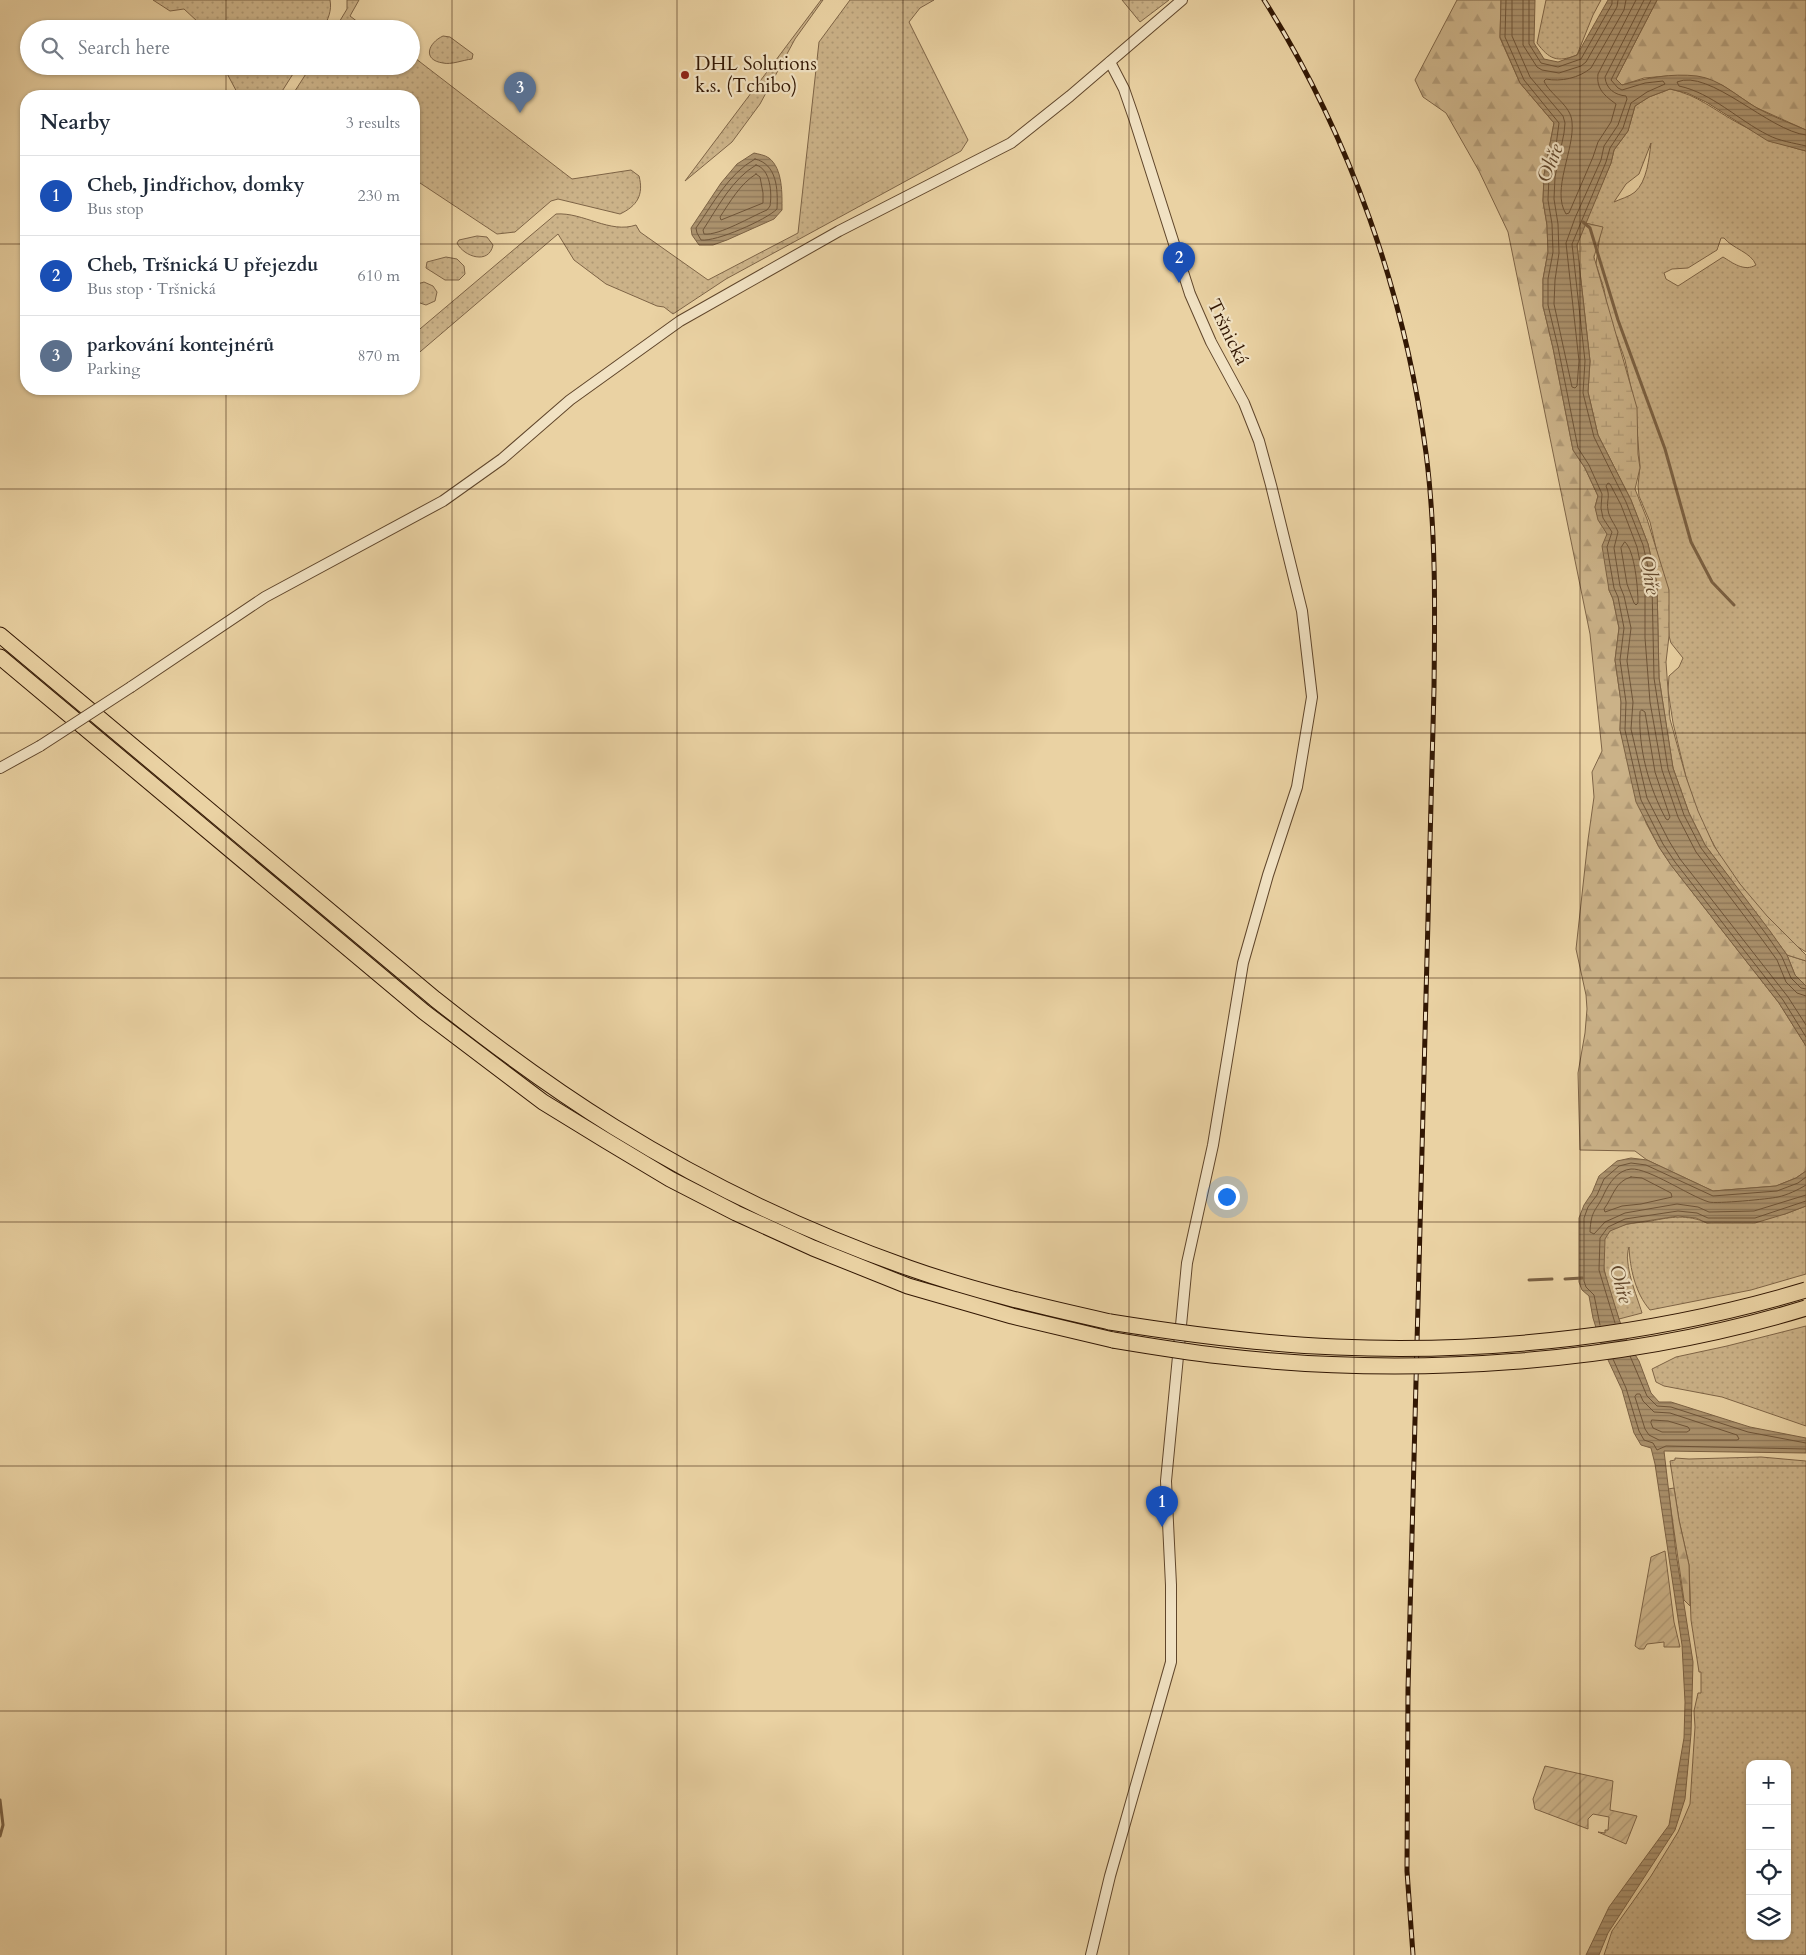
<!DOCTYPE html>
<meta charset="utf-8">
<style>
body{margin:0;font-family:Cardo,serif;background:#f6f6f7;color:#1f2937}
.controls{position:absolute;right:15px;bottom:15px;display:grid;overflow:hidden;border-radius:10px;box-shadow:0 1px 4px #0004}
.controls button{width:45px;height:45px;display:grid;place-items:center;padding:0;border:0;border-bottom:1px solid #e0e1e3;background:#fff;color:#1f2937;font:25px sans-serif}
.you{position:absolute;left:1226px;top:1196px;width:18px;height:18px;margin:-12px;border:4px solid #fff;border-radius:50%;background:#1a73e8;box-shadow:0 0 0 8px #1a73e833}
.badge{display:grid;place-items:center;width:32px;height:32px;border-radius:50%;background:#ea580c;color:#fff;font-size:16px;font-weight:700}
.pin{position:absolute;translate:-50% -41px;filter:drop-shadow(0 1px 2px #0008)}
.pin::after{content:'';position:absolute;top:26px;width:18px;height:15px;background:inherit;clip-path:polygon(0 0,100% 0,50% 100%)}
.list{margin:0;padding:0;list-style:none}
h2{display:flex;justify-content:space-between;align-items:center;height:65px;margin:0;padding:0 20px;font-size:21px}
h2 small{font-size:16px;font-weight:400;color:#747a83}
.list li{display:grid;grid-template-columns:32px 1fr auto;gap:15px;align-items:center;box-sizing:border-box;height:80px;padding:0 20px;border-top:1px solid #e0e1e3}
.list b{display:block;font-size:19px;white-space:nowrap}
.list p{margin:0;font-size:16px;white-space:nowrap;color:#747a83}
.list em{font-size:16px;font-style:normal;color:#747a83}
.icon{flex:none;width:28px;height:28px;fill:none;stroke:currentColor;stroke-width:2;stroke-linecap:round;stroke-linejoin:round}
.map{position:relative;flex:none;width:1806px;height:1955px;overflow:hidden}
.search{position:absolute;background:#fff;box-shadow:0 1px 4px #0004;left:20px;top:20px;width:400px;height:55px;display:flex;align-items:center;gap:12px;box-sizing:border-box;padding:0 18px;border-radius:28px;color:#747a83;font-size:19px}
.panel{position:absolute;background:#fff;box-shadow:0 1px 4px #0004;left:20px;top:90px;width:400px;height:305px;border-radius:20px}
.map>svg:first-child{display:block}
.grass{fill:url(#grass-dots);stroke:#7e6446;fill-rule:evenodd}
.forest{fill:url(#forest-firs);stroke:#7e6446}
.wetland{fill:url(#wetland-marsh);stroke:#7e6446}
.garden{fill:url(#garden-furrows);stroke:#7e6446}
.water{fill:url(#water-rules);stroke:#7b6143}
.lines{fill:none;stroke-linecap:round;stroke-linejoin:round}
.shore{stroke:#6e5438;stroke-width:1}
.stream{stroke:#7b6143;stroke-width:3}
.tertiary-casing{stroke:#60462b;stroke-width:12}
.motorway-casing{stroke:#321703;stroke-width:17}
.tertiary{stroke:#f1e2c3;stroke-width:10}
.motorway{stroke:#ead2a3;stroke-width:15}
.rail-casing{stroke:#321703;stroke-width:5}
.rail{stroke:#f1e2c3;stroke-width:3;stroke-dasharray:9;stroke-linecap:butt}
.tertiary-bridge-casing{stroke:#60462b;stroke-width:12;stroke-linecap:butt}
.motorway-bridge-casing{stroke:#321703;stroke-width:17;stroke-linecap:butt}
.tertiary-bridge{stroke:#f1e2c3;stroke-width:10}
.motorway-bridge{stroke:#ead2a3;stroke-width:15}
.grid{fill:none;stroke:#321703;stroke-width:1;stroke-opacity:0.55}
.poi-dot{fill:#8f2418;stroke:#f1e2c3;stroke-width:2}
.labels{text-anchor:middle;dominant-baseline:central;stroke-width:4.5;stroke-linejoin:round;paint-order:stroke}
.poi-label{font-size:19px;fill:#321703;stroke:#f1e2c3;text-anchor:start}
.street-label{font-size:19px;fill:#321703;stroke:#f1e2c3}
.water-label{font-size:20px;font-style:italic;fill:#62482d;stroke:#f1e2c3}
</style>
<div class="map">
<svg width="1806" height="1955" viewBox="0 0 1806 1955">
<defs>
<pattern id="grass-dots" width="8" height="8" patternUnits="userSpaceOnUse" patternTransform="scale(1.25)"><rect width="8" height="8" fill="#cbb288"/><path d="M2 2h.1M6 6h.1" fill="none" stroke="#af9874" stroke-width="1.8" stroke-linecap="round"/></pattern>
<pattern id="forest-firs" width="22" height="20" patternUnits="userSpaceOnUse" patternTransform="scale(1.25)"><rect width="22" height="20" fill="#cbb288"/><path d="M5 1l3.5 6h-7zM16 11l3.5 6h-7z" fill="#af9874"/></pattern>
<pattern id="wetland-marsh" width="20" height="14" patternUnits="userSpaceOnUse" patternTransform="scale(1.25)"><rect width="20" height="14" fill="#cbb288"/><path d="M1 5h8M5 5V1M11 12h8M15 12V8" fill="none" stroke="#af9874"/></pattern>
<pattern id="garden-furrows" width="10" height="10" patternUnits="userSpaceOnUse" patternTransform="scale(1.25)"><rect width="10" height="10" fill="#cbb288"/><path d="M-1 1l2-2M0 10L10 0M9 11l2-2" fill="none" stroke="#af9874"/></pattern>
<pattern id="water-rules" width="6" height="5" patternUnits="userSpaceOnUse" patternTransform="scale(1.25)"><rect width="6" height="5" fill="#ab926d"/><path d="M0 2.5h6" fill="none" stroke="#8c7657"/></pattern>
</defs>
<rect width="100%" height="100%" fill="#ead2a3"/>
<filter id="stains"><feTurbulence type="fractalNoise" baseFrequency=".004" numOctaves="4"/><feColorMatrix values="0 0 0 0 .2 0 0 0 0 .09 0 0 0 0 .02 0 0 0 .5 -.17"/></filter>
<radialGradient id="worn" r=".72"><stop offset=".6" stop-color="#630" stop-opacity="0"/><stop offset="1" stop-color="#630" stop-opacity=".3"/></radialGradient>
<g class="grass">
<path d="M 153,0 L 330,0 C 332,11 328,19 323,29 L 202,29 L 198,22 L 184,9 L 170,11 Z"/>
<path d="M 347,0 L 359,0 L 350,16 L 367,29 L 335,29 L 347,9 Z"/>
<path d="M 821,0 L 823,0 L 795,39 L 760,104 L 732,142 L 685,181 Z"/>
<path d="M 850,0 L 934,0 L 920,8 L 909,22 L 968,140 L 961,151 L 726,279 L 673,314 L 664,307 L 657,306 L 606,284 L 574,260 L 558,234 L 414,357 L 414,334 L 556,214 C 583,212 610,234 636,225 L 640,232 L 708,280 L 798,233 L 819,42 Z"/>
<path d="M 1122,0 L 1169,0 L 1140,22 Z"/>
<path d="M 1546,0 L 1601,0 L 1593,15 L 1577,55 C 1557,63 1549,59 1537,43 Z"/>
<path d="M 443,36 L 450,37 L 473,54 L 472,59 C 463,60 451,65 443,63 C 422,60 428,43 443,36 Z"/>
<path d="M 411,55 L 572,179 L 631,170 L 639,176 C 644,195 637,206 620,214 L 558,199 L 551,201 L 515,232 L 497,234 L 414,179 L 414,96 L 294,96 L 293,94 L 311,66 L 411,66 Z"/>
<path d="M 223,66 L 298,66 L 279,96 L 239,96 Z"/>
<path d="M 1670,89 C 1698,95 1714,110 1738,123 C 1756,133 1787,147 1806,151 L 1806,952 L 1779,935 L 1723,862 L 1697,813 L 1686,777 L 1673,723 L 1668,690 L 1669,676 L 1679,667 L 1683,658 L 1671,643 L 1669,636 L 1667,596 L 1650,522 L 1639,496 L 1638,486 L 1640,466 L 1635,406 L 1625,360 L 1617,337 L 1611,328 L 1604,289 L 1596,264 L 1601,227 L 1585,223 L 1611,163 L 1614,150 L 1628,131 L 1635,106 L 1649,97 ZM 1651,143 C 1649,159 1647,181 1635,192 C 1629,197 1620,199 1614,202 L 1626,184 L 1639,174 ZM 1721,238 L 1724,238 C 1733,249 1751,252 1756,265 C 1744,272 1733,263 1723,257 L 1678,286 L 1666,279 L 1664,273 L 1672,269 L 1688,268 L 1717,250 Z"/>
<path d="M 477,236 L 487,237 L 493,245 C 489,265 464,257 457,243 L 459,240 Z"/>
<path d="M 446,257 L 457,259 L 464,266 L 465,274 L 459,280 L 445,280 L 426,268 L 427,262 Z"/>
<path d="M 424,282 L 433,286 L 437,292 L 435,301 L 426,305 L 414,301 L 414,285 Z"/>
<path d="M 1787,955 L 1806,961 L 1806,986 L 1795,975 Z"/>
<path d="M 1806,1206 L 1806,1274 L 1751,1290 L 1650,1310 C 1635,1293 1630,1268 1629,1247 C 1623,1264 1637,1296 1642,1313 L 1619,1319 C 1613,1301 1591,1246 1610,1231 C 1621,1223 1638,1223 1651,1221 C 1671,1217 1687,1214 1707,1223 L 1785,1214 Z"/>
<path d="M 1806,1326 L 1806,1426 L 1722,1397 L 1664,1386 L 1656,1382 L 1652,1369 L 1676,1357 L 1727,1346 Z"/>
<path d="M 1761,1457 L 1806,1461 L 1806,1955 L 1604,1955 L 1612,1931 L 1651,1876 L 1678,1832 L 1690,1804 L 1695,1727 L 1694,1711 L 1698,1693 L 1701,1693 L 1701,1672 L 1699,1672 L 1691,1620 L 1689,1565 L 1679,1520 L 1670,1461 L 1675,1460 L 1675,1458 L 1689,1459 ZM 1750,1764 L 1787,1764 L 1787,1936 L 1750,1936 Z"/>
</g>
<g class="forest">
<path d="M 1457,0 L 1501,0 L 1500,38 L 1520,83 L 1554,123 L 1544,175 L 1543,201 L 1547,225 L 1548,252 L 1543,279 L 1543,306 L 1553,348 L 1573,450 L 1585,468 L 1598,496 L 1595,507 L 1599,520 L 1607,534 L 1609,590 L 1613,599 L 1619,628 L 1615,660 L 1621,702 L 1620,730 L 1646,823 L 1659,847 L 1671,865 L 1779,1003 L 1806,1046 L 1806,1171 L 1796,1178 L 1776,1186 L 1713,1191 L 1647,1160 L 1635,1151 L 1580,1150 L 1578,1073 L 1585,1033 L 1587,1009 L 1586,995 L 1576,949 L 1588,840 L 1594,797 L 1592,772 L 1602,751 L 1590,634 L 1508,232 L 1479,171 L 1446,113 L 1423,97 L 1415,80 Z"/>
<path d="M 1657,0 L 1806,0 L 1806,130 L 1755,107 L 1722,85 L 1667,76 L 1644,78 L 1622,85 L 1616,79 Z"/>
<path d="M 1674,1488 L 1679,1520 L 1689,1565 L 1690,1606 L 1684,1600 L 1668,1489 Z"/>
</g>
<path class="wetland" d="M 1585,223 L 1603,227 L 1594,257 L 1637,408 L 1638,454 L 1640,468 L 1635,489 L 1647,519 L 1669,590 L 1669,636 L 1666,662 L 1668,690 L 1670,719 L 1686,777 L 1698,811 L 1714,846 L 1740,884 L 1767,916 L 1806,955 L 1806,961 L 1787,955 L 1705,845 L 1689,813 L 1673,768 L 1659,678 L 1657,584 L 1648,544 L 1631,500 L 1598,435 L 1588,392 L 1590,361 L 1577,245 Z"/>
<g class="garden">
<path d="M 1665,1551 L 1674,1622 L 1680,1647 L 1664,1647 L 1664,1642 L 1647,1644 L 1644,1649 L 1639,1649 L 1635,1646 L 1651,1557 Z"/>
<path d="M 1545,1766 L 1613,1781 L 1610,1810 L 1637,1816 L 1626,1844 L 1598,1832 L 1605,1833 L 1605,1830 L 1608,1830 L 1609,1817 L 1593,1814 L 1588,1819 L 1588,1829 L 1535,1809 L 1533,1799 Z"/>
</g>
<g class="water">
<path d="M 1501,0 L 1535,0 L 1534,43 L 1544,59 L 1558,62 L 1577,55 L 1608,0 L 1657,0 L 1616,79 L 1622,85 C 1646,78 1671,73 1697,76 C 1720,79 1738,97 1757,108 C 1773,117 1790,123 1806,130 L 1806,151 L 1768,141 L 1706,102 L 1687,93 L 1670,89 L 1649,97 L 1635,106 L 1628,131 L 1614,150 L 1611,163 L 1577,245 L 1590,361 L 1588,392 L 1598,435 L 1631,500 L 1648,544 L 1657,584 L 1659,678 L 1673,768 L 1689,813 L 1705,845 L 1770,931 L 1787,955 L 1795,975 L 1806,986 L 1806,1046 L 1779,1003 L 1671,865 L 1659,847 L 1636,802 L 1620,730 L 1621,702 L 1615,660 L 1619,628 L 1613,599 L 1609,590 L 1602,546 L 1607,534 L 1598,520 L 1595,507 L 1598,496 L 1585,468 L 1573,450 L 1553,348 L 1543,306 L 1543,279 L 1548,252 L 1547,225 L 1543,201 L 1544,175 L 1554,123 L 1520,83 L 1500,37 Z"/>
<path d="M 754,153 C 758,154 765,155 769,158 C 783,169 782,194 782,210 L 774,219 L 727,240 L 713,245 L 699,245 L 692,235 L 691,228 L 721,183 L 737,164 Z"/>
<path d="M 1631,1158 L 1647,1160 L 1713,1191 L 1776,1186 L 1796,1178 L 1806,1171 L 1806,1206 L 1785,1214 L 1755,1223 L 1707,1223 L 1696,1218 L 1678,1216 L 1627,1224 L 1610,1231 L 1605,1239 L 1604,1270 L 1619,1319 L 1628,1343 L 1639,1361 L 1651,1393 L 1659,1402 L 1671,1402 L 1750,1427 L 1806,1438 L 1806,1453 L 1664,1451 L 1676,1553 L 1693,1662 L 1691,1734 L 1685,1799 L 1675,1830 L 1608,1933 L 1599,1955 L 1586,1955 L 1609,1907 L 1669,1825 L 1684,1738 L 1685,1702 L 1682,1645 L 1655,1464 L 1651,1448 L 1641,1445 L 1634,1433 L 1622,1390 L 1602,1347 L 1593,1318 L 1589,1296 L 1582,1290 L 1579,1282 L 1579,1218 L 1584,1205 L 1592,1193 L 1599,1176 L 1617,1161 Z"/>
</g>
<g class="lines">
<g class="shore">
<path d="M 1506,0 L 1505,37 L 1524,80 L 1559,123 L 1555,153 L 1549,176 L 1548,200 L 1552,224 L 1553,252 L 1548,279 L 1548,305 L 1558,347 L 1578,448 L 1589,465 L 1602,494 L 1601,508 L 1603,518 L 1612,532 L 1607,547 L 1614,588 L 1618,597 L 1624,628 L 1620,660 L 1626,702 L 1625,730 L 1641,800 L 1663,844 L 1675,862 L 1783,1000 L 1806,1037"/>
<path d="M 1512,0 L 1512,36 L 1530,77 L 1563,116 L 1565,123 L 1564,133 L 1555,177 L 1554,199 L 1558,224 L 1559,253 L 1555,280 L 1554,304 L 1572,387 L 1575,388 L 1577,386 L 1579,361 L 1566,243 L 1575,218 L 1601,160 L 1604,146 L 1618,125 L 1627,99 L 1626,96 C 1615,95 1606,89 1605,77 L 1644,0"/>
<path d="M 1523,0 L 1523,45 L 1537,67 L 1542,70 L 1559,73 L 1581,66 L 1586,62 L 1617,7 L 1618,0"/>
<path d="M 1529,0 L 1529,44 L 1541,63 L 1558,67 L 1581,59 L 1612,4 L 1612,0"/>
<path d="M 1626,0 L 1624,10 L 1591,68 C 1579,78 1561,82 1546,79 L 1544,81 C 1550,95 1571,105 1572,122 C 1575,149 1551,190 1566,214 L 1569,213 L 1593,157 L 1598,142 L 1611,122 L 1616,104 C 1605,96 1596,89 1598,74 L 1636,0"/>
<path d="M 1651,0 L 1611,80 L 1618,88 L 1622,90 L 1645,83 L 1663,81 L 1665,84 L 1647,92 L 1631,103 L 1623,128 L 1610,148 L 1606,162 L 1572,244 L 1585,361 L 1583,393 L 1594,437 L 1626,502 L 1643,545 L 1652,585 L 1654,678 L 1668,769 L 1684,815 L 1701,848 L 1766,934 L 1782,957 L 1791,978 L 1801,988 L 1806,989"/>
<path d="M 1806,135 C 1769,131 1709,68 1677,82 L 1679,86 C 1712,93 1738,120 1768,135 C 1779,141 1794,143 1806,146"/>
<path d="M 755,159 C 777,164 778,189 777,209 C 766,220 716,242 701,240 L 697,233 L 696,228 C 713,204 728,174 755,159 Z"/>
<path d="M 756,165 C 771,169 772,194 770,206 L 767,210 C 752,216 719,236 704,234 L 703,230 C 718,207 732,179 756,165 Z"/>
<path d="M 756,174 L 760,177 L 763,193 L 763,203 L 721,220 L 720,217 C 730,202 740,184 756,174 Z"/>
<path d="M 1625,542 C 1635,551 1638,589 1638,603 L 1636,605 L 1634,603 L 1627,584 L 1621,548 Z"/>
<path d="M 1642,710 L 1645,712 L 1655,772 L 1670,817 L 1668,820 L 1666,819 C 1649,788 1638,748 1640,712 Z"/>
<path d="M 1806,996 L 1797,993 L 1786,982 L 1777,960 L 1761,938 L 1696,852 L 1678,817 L 1662,770 L 1650,702 L 1645,638 L 1645,586 L 1637,547 L 1621,505 L 1610,484 L 1608,483 L 1606,486 C 1611,497 1606,500 1608,510 C 1609,518 1615,524 1618,532 L 1614,548 L 1620,586 L 1624,596 L 1631,628 L 1627,661 L 1633,702 L 1631,729 L 1647,798 L 1669,841 L 1680,859 L 1788,997 L 1806,1025"/>
<path d="M 1631,1177 L 1642,1178 L 1671,1193 L 1672,1197 L 1641,1204 L 1622,1206 L 1605,1212 L 1604,1209 C 1613,1197 1615,1181 1631,1177 Z"/>
<path d="M 1806,1185 C 1798,1190 1787,1195 1778,1197 C 1769,1199 1716,1204 1709,1202 C 1689,1196 1649,1168 1631,1169 C 1618,1170 1609,1183 1604,1194 C 1596,1212 1591,1209 1590,1232 L 1594,1234 L 1605,1222 L 1625,1213 L 1677,1204 L 1698,1207 L 1709,1212 L 1754,1211 L 1806,1195"/>
<path d="M 1615,1323 L 1599,1270 L 1600,1238 L 1608,1227 L 1625,1219 L 1678,1211 L 1697,1213 L 1708,1218 L 1755,1218 L 1806,1201"/>
<path d="M 1600,1325 L 1594,1295 L 1586,1287 L 1584,1281 L 1584,1218 L 1588,1207 L 1597,1195 L 1604,1179 L 1619,1166 L 1631,1163 L 1646,1165 L 1713,1196 L 1777,1191 L 1798,1183 L 1806,1177"/>
<path d="M 1630,1356 L 1647,1396 L 1657,1406 L 1671,1407 L 1748,1432 L 1806,1443"/>
<path d="M 1613,1359 L 1626,1388 L 1639,1431 L 1644,1440 L 1653,1443 L 1657,1450 L 1666,1446 L 1806,1449"/>
<path d="M 1637,1394 L 1640,1394 L 1643,1401 L 1654,1412 L 1670,1413 L 1737,1435 L 1739,1439 L 1737,1440 L 1659,1440 L 1649,1435 L 1645,1429 L 1635,1397 Z"/>
<path d="M 1652,1420 L 1668,1421 L 1688,1427 L 1690,1430 L 1687,1432 L 1662,1432 L 1653,1428 L 1651,1423 Z"/>
</g>
<g class="stream">
<path d="M 1583,222 L 1590,228 L 1618,320 L 1665,449 L 1691,542 L 1712,582 L 1734,605"/>
<path d="M 1565,1279 L 1582,1278"/>
<path d="M 1529,1280 L 1552,1279"/>
<path d="M 0,1800 L 3,1825 L 0,1836"/>
</g>
<defs>
<g id="tertiary">
<path d="M 131,687 L 265,597 L 443,501 L 502,459 L 570,400 L 680,321 L 839,231 L 1011,143 L 1070,96 L 1182,0"/>
<path d="M 0,768 L 40,746"/>
<path d="M 1091,1955 L 1110,1876 L 1171,1662 L 1171,1585 L 1166,1481 L 1187,1263 L 1213,1145 L 1243,963 L 1268,875 L 1297,787 L 1312,697 L 1302,611 L 1271,485 L 1259,441 L 1244,403 L 1211,342 L 1190,294 L 1134,118 L 1124,89 L 1110,62"/>
</g>
<g id="motorway">
<path d="M 0,635 L 435,999 C 493,1045 551,1088 614,1127 C 706,1184 806,1232 909,1268 C 974,1291 1043,1307 1110,1322"/>
<path d="M 0,657 L 424,1012 L 543,1102 L 605,1140 L 670,1179 L 736,1213 L 813,1248 L 908,1286 L 1012,1316 L 1113,1340"/>
</g>
</defs>
<use href="#tertiary" class="tertiary-casing"/>
<use href="#motorway" class="motorway-casing"/>
<use href="#tertiary" class="tertiary"/>
<use href="#motorway" class="motorway"/>
<defs>
<path id="rail" d="M 1264,0 C 1350,136 1405,294 1426,453 C 1436,531 1435,609 1434,688 L 1408,1690 L 1407,1871 L 1413,1955"/>
</defs>
<use href="#rail" class="rail-casing"/>
<use href="#rail" class="rail"/>
<defs>
<path id="tertiary-bridge" d="M 40,746 L 131,687"/>
<g id="motorway-bridge">
<path d="M 1110,1322 C 1185,1334 1260,1344 1336,1347 C 1493,1354 1655,1335 1806,1290"/>
<path d="M 1113,1340 C 1149,1346 1185,1352 1221,1356 C 1411,1378 1623,1364 1806,1308"/>
</g>
</defs>
<use href="#tertiary-bridge" class="tertiary-bridge-casing"/>
<use href="#motorway-bridge" class="motorway-bridge-casing"/>
<use href="#tertiary-bridge" class="tertiary-bridge"/>
<use href="#motorway-bridge" class="motorway-bridge"/>
</g>
<path class="grid" d="M 226,0 L 226,29M 452,0 L 452,1955M 677,0 L 677,1955M 903,0 L 903,1955M 1129,0 L 1129,1955M 1354,0 L 1354,1955M 1580,0 L 1580,1955M 226,66 L 226,96M 0,244 L 26,244M 414,244 L 1806,244M 226,389 L 226,1955M 0,489 L 1806,489M 0,733 L 1806,733M 0,978 L 1806,978M 0,1222 L 1806,1222M 0,1466 L 1806,1466M 0,1711 L 1806,1711"/>
<circle class="poi-dot" cx="685" cy="75" r="5"/>
<g class="labels">
<g class="poi-label">
<text x="695" y="64">DHL Solutions<tspan x="695" dy="22">k.s. (Tchibo)</tspan></text>
</g>
<g class="street-label">
<text transform="translate(1228 332) rotate(64)">Tršnická</text>
</g>
<g class="water-label">
<text transform="translate(1550 163) rotate(-69)">Ohře</text>
<text transform="translate(1650 575) rotate(80)">Ohře</text>
<text transform="translate(1621 1284) rotate(74)">Ohře</text>
</g>
</g>
<rect width="100%" height="100%" filter="url(#stains)"/>
<rect width="100%" height="100%" fill="url(#worn)"/>
</svg>
<div class="controls">
<button>+</button>
<button>−</button>
<button><svg class="icon" aria-label="locate" viewBox="0 0 24 24"><circle cx="12" cy="12" r="6"/><path d="M12 2v4M12 18v4M2 12h4M18 12h4"/></svg></button>
<button><svg class="icon" aria-label="layers" viewBox="0 0 24 24"><path d="M12 4l9 5-9 5-9-5zM3 14l9 5 9-5"/></svg></button>
</div>
<div class="you"></div>
<div class="pin badge" style="left:1162px;top:1527px;background:#1a4fb4">1</div>
<div class="pin badge" style="left:1179px;top:283px;background:#1a4fb4">2</div>
<div class="pin badge" style="left:520px;top:113px;background:#5c6f8a">3</div>
<div class="search"><svg class="icon" aria-label="search" viewBox="0 0 24 24"><circle cx="10" cy="10" r="6"/><path d="M15 15l6 6"/></svg>Search here</div>
<section class="panel">
<h2>Nearby<small>3 results</small></h2>
<ul class="list">
<li><span class="badge" style="background:#1a4fb4">1</span><div><b>Cheb, Jindřichov, domky</b><p>Bus stop</p></div><em>230 m</em></li>
<li><span class="badge" style="background:#1a4fb4">2</span><div><b>Cheb, Tršnická U přejezdu</b><p>Bus stop · Tršnická</p></div><em>610 m</em></li>
<li><span class="badge" style="background:#5c6f8a">3</span><div><b>parkování kontejnérů</b><p>Parking</p></div><em>870 m</em></li>
</ul>
</section>
</div>
